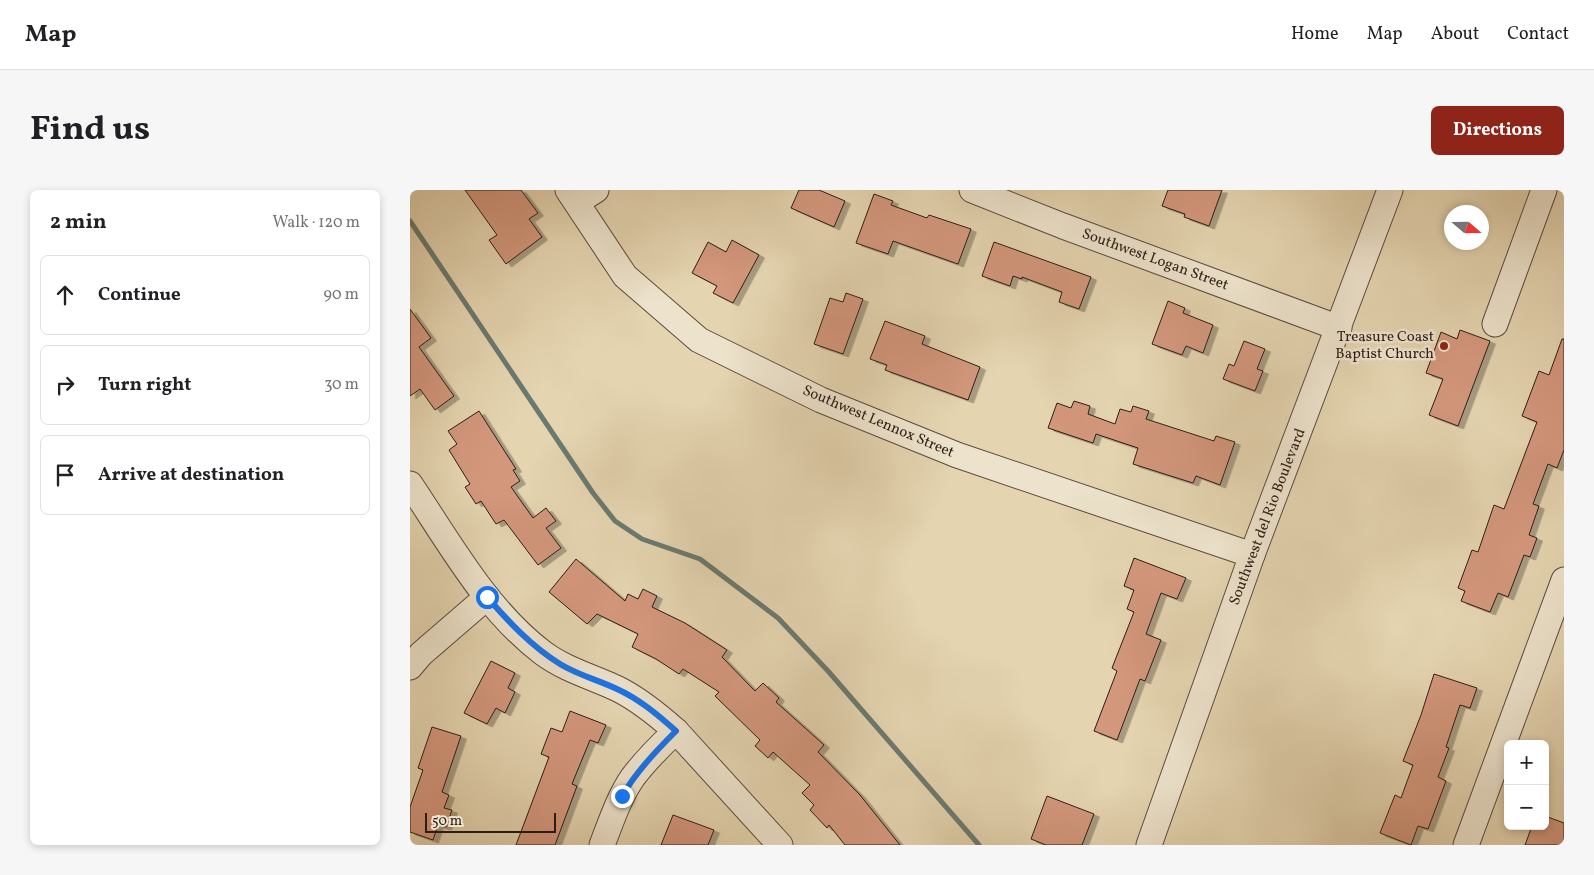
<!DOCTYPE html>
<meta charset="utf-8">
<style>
body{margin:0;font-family:Vollkorn,serif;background:#f6f6f6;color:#202124}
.controls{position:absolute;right:15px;bottom:15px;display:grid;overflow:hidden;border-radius:8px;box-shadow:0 2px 8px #0003}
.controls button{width:45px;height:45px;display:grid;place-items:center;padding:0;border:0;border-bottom:1px solid #e0e0e0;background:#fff;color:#202124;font:25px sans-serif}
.compass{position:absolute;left:1034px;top:15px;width:45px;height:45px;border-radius:50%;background:#fff;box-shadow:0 2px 8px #0003;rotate:110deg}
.scale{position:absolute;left:15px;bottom:12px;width:131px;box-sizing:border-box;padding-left:5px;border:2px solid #2d1d17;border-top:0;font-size:14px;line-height:18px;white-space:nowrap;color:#2d1d17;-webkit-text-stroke:4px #ede3cc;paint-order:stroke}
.stop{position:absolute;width:15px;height:15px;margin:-11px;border:4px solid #1a73e8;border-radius:50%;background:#fff}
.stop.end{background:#1a73e8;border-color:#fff;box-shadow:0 1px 5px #0008}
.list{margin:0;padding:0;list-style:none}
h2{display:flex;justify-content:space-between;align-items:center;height:65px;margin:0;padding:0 20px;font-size:21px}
h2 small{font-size:16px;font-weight:400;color:#757577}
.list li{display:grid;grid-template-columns:32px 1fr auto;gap:15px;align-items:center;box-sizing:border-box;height:80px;margin:0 10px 10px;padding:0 10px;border:1px solid #e0e0e0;border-radius:8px}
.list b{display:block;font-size:19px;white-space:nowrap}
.list em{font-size:16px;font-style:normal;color:#757577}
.icon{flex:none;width:28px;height:28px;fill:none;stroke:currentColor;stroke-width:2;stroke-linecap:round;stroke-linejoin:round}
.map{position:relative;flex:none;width:1154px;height:655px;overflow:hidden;border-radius:8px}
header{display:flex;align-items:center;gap:30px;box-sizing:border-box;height:70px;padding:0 25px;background:#fff;border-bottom:1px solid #e0e0e0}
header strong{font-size:24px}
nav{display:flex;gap:28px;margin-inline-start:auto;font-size:18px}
.intro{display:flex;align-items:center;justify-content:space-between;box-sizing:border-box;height:120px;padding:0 30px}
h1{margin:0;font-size:35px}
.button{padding:12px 22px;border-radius:8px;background:#8f2418;color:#fff;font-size:18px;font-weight:700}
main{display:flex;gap:30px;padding:0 30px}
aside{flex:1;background:#fff;border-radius:8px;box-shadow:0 2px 8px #0003}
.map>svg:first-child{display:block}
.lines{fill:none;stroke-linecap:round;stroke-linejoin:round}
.stream{stroke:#6b7a6f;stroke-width:5}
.building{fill:#d3977c;stroke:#2d1d17;filter:url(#shadow)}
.minor-casing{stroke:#5b4b3d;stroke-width:27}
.minor{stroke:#ede3cc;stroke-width:25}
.route{stroke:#1a73e8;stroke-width:6}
.poi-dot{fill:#8f2418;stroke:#ede3cc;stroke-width:2}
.labels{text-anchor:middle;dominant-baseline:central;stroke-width:5;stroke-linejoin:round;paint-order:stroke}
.street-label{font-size:15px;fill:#2d1d17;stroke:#ede3cc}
.poi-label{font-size:15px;fill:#2d1d17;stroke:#ede3cc;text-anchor:end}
</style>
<header>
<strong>Map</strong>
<nav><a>Home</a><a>Map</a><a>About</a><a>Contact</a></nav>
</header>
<div class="intro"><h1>Find us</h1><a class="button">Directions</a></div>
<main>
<aside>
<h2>2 min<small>Walk · 120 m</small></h2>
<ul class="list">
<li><svg class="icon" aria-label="ahead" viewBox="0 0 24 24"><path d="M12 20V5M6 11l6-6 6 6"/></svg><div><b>Continue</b></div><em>90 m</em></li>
<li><svg class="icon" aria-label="right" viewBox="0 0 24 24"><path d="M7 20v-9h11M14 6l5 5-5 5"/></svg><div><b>Turn right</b></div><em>30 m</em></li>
<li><svg class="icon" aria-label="arrive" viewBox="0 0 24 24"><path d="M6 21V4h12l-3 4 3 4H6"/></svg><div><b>Arrive at destination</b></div></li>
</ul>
</aside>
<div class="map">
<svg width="1154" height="655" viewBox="0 0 1154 655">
<defs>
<filter id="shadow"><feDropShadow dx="5.5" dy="3" stdDeviation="0" flood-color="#0004"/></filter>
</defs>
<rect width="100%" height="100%" fill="#e4d4b0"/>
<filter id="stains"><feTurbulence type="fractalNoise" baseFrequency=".004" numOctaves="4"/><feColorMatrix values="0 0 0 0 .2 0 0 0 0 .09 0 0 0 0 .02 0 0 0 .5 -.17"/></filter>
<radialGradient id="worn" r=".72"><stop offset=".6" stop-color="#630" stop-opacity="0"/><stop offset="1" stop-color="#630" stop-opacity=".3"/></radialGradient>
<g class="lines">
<path class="stream" d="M 0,31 L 183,303 L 205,331 L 232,349 L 290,369 L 368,428 L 418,481 L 569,655"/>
</g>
<g class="building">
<path d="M 55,0 L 111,0 L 128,23 L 119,29 L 132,47 L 96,74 L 79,50 L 87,45 Z"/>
<path d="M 389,0 L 409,0 L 435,11 L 424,37 L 381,18 Z"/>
<path d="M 758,0 L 812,0 L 799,36 L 774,27 L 775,24 L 752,16 Z"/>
<path d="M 464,4 L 483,11 L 481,15 L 517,28 L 519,25 L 561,39 L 548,74 L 483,51 L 478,64 L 446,53 Z"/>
<path d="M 322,50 L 349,65 L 323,113 L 303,103 L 307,96 L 282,83 L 298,52 L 316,62 Z"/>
<path d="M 584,52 L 681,87 L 669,119 L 649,112 L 652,102 L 612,87 L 612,89 L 603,86 L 600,96 L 572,86 Z"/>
<path d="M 436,103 L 453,109 L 433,164 L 404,154 L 420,108 L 433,112 Z"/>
<path d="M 758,111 L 775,118 L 773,123 L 803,135 L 793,163 L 776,156 L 772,165 L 742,154 Z"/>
<path d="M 0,119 L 21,148 L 9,157 L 44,206 L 25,220 L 10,199 L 0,206 Z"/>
<path d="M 475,131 L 515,146 L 512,154 L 570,177 L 558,210 L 475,180 L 477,175 L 460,169 Z"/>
<path d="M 1050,140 L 1080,151 L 1048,236 L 1019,225 L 1033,189 L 1016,183 L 1031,142 L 1047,149 Z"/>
<path d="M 1152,149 L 1154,149 L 1154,260 L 1147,278 L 1138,274 L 1123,314 L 1129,316 L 1119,345 L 1127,348 L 1120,367 L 1114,365 L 1098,407 L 1088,403 L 1080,422 L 1051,411 L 1055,401 L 1048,398 L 1062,360 L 1068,362 L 1084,315 L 1094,319 L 1127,232 L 1112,226 L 1129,181 L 1139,185 Z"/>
<path d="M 834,151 L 855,159 L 847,179 L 853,181 L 845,201 L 813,189 L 819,174 L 824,176 Z"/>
<path d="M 664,211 L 680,216 L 678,224 L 705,234 L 710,219 L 721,222 L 723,216 L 739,221 L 736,229 L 804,251 L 806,246 L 825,252 L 810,295 L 786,286 L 783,293 L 723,274 L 728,258 L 686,244 L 683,253 L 638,238 L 647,213 L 661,218 Z"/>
<path d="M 69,221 L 106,279 L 103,280 L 110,291 L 101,297 L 123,328 L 136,318 L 146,331 L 136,338 L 151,358 L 128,375 L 94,330 L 86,334 L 71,311 L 66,314 L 55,297 L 60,294 L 39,260 L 47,254 L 38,241 Z"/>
<path d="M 724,368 L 776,388 L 767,409 L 751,403 L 736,444 L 751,450 L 735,491 L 730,489 L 707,550 L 684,541 L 707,481 L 702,478 L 724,422 L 717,419 L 724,400 L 714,396 Z"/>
<path d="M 166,369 L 215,411 L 218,404 L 228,409 L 233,399 L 247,406 L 242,417 L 275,433 L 317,460 L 312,467 L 345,501 L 353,493 L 369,508 L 366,512 L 414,555 L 408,562 L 450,605 L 490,655 L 435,655 L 419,635 L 417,638 L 400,620 L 404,615 L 392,603 L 400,595 L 363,562 L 358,568 L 345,556 L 350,550 L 305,506 L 309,502 L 273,479 L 269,484 L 246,469 L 222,457 L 228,444 L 187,424 L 177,434 L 139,402 Z"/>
<path d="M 81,471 L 105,483 L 98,498 L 105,502 L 95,523 L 86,518 L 77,534 L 54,523 Z"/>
<path d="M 1024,484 L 1067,498 L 1060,518 L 1050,515 L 1036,557 L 1039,558 L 1028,587 L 1036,591 L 1018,639 L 1008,636 L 1001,655 L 970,643 L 985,605 L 991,608 L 1003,575 L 993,571 L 1011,525 Z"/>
<path d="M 160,521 L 196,535 L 188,553 L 180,550 L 162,594 L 167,596 L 145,655 L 106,655 L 139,567 L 131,564 L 141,538 L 152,542 Z"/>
<path d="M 22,537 L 51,546 L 32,602 L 39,605 L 34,618 L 42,620 L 36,637 L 28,635 L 23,650 L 0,642 L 0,617 L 13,580 L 8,578 Z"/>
<path d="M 637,606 L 684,624 L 672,655 L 636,655 L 621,649 Z"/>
<path d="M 263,625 L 304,640 L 298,655 L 251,655 Z"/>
<path d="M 1135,626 L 1154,633 L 1154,655 L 1115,655 L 1122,636 L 1135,636 Z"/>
</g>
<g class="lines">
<defs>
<g id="minor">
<path d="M 158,0 L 215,86 L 289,150 L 411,210 L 547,265 L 842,365"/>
<path d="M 562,0 L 653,36 L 929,138"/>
<path d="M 167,12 L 186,0"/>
<path d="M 1085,134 L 1134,0"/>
<path d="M 0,294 C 39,352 76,420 133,463 C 156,480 183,487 208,499 C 230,510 248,525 266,541 L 370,655"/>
<path d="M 0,477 L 11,464 L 77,407"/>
<path d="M 192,655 C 201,632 209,607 223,587 C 236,570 251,555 266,541"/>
<path d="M 739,655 L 842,365 L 980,0"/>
<path d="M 1056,655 L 1154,390"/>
</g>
</defs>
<use href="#minor" class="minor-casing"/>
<use href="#minor" class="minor"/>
</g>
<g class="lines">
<path class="route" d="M 77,407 C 99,432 121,456 150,474 C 168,485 188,490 207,499 C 229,509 247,524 266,541 C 246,561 227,581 212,606"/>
</g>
<circle class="poi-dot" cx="1034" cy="156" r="5"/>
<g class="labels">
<g class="street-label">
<text transform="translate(745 70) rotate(20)">Southwest Logan Street</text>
<text transform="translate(468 232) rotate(23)">Southwest Lennox Street</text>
<text transform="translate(858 327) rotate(-69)">Southwest del Rio Boulevard</text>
</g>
<g class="poi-label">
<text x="1024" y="147">Treasure Coast<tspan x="1024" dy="17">Baptist Church</tspan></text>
</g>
</g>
<rect width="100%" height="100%" filter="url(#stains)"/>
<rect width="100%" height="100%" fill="url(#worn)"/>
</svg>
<div class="controls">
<button>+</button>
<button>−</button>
</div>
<svg class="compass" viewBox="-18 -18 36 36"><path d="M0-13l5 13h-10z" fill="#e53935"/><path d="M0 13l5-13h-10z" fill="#757577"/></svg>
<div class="scale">50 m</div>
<div class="stop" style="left:77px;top:407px"></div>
<div class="stop end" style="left:212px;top:606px"></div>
</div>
</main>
